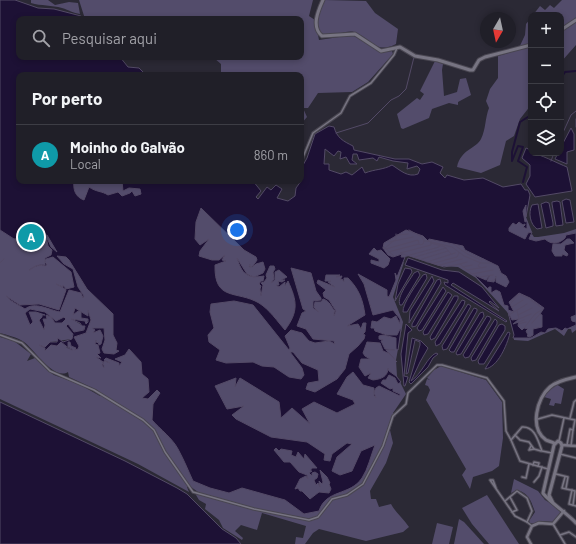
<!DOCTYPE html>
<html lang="pt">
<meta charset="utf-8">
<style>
body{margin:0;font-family:Barlow,sans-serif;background:#2d2c34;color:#f1f3f6}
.controls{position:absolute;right:12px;top:12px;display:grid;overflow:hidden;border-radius:8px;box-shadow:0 2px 6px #0003}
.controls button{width:36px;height:36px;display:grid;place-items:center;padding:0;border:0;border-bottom:1px solid #3d3d45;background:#201f28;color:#f1f3f6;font:20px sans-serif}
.compass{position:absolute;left:480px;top:12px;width:36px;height:36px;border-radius:50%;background:#201f28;box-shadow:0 2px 6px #0003;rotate:189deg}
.you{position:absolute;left:237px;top:230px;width:14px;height:14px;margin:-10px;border:3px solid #fff;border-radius:50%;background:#1a73e8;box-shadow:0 0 0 6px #1a73e833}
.badge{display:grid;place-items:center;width:26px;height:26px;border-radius:50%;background:#b45309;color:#fff;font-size:13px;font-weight:700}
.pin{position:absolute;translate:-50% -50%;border:2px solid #fff;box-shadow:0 1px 4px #0006}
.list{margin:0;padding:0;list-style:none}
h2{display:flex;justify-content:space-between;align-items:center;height:52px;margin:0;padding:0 16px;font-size:17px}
h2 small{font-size:13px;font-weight:400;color:#a2a2a8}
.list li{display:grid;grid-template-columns:26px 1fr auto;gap:12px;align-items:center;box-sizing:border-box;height:60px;padding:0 16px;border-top:1px solid #3d3d45}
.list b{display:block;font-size:15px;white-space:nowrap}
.list p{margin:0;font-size:13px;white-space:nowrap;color:#a2a2a8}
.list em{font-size:13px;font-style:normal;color:#a2a2a8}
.icon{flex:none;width:22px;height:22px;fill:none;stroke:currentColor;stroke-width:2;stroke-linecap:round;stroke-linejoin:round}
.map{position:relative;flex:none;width:576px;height:544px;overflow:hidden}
.search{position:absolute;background:#201f28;box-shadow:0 2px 6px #0003;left:16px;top:16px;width:288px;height:44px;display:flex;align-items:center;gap:10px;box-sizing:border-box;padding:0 14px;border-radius:8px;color:#a2a2a8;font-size:15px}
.panel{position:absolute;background:#201f28;box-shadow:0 2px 6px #0003;left:16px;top:72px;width:288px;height:112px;border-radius:8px}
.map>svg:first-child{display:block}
.green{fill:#534c6b;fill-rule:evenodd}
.water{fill:#1d1135;stroke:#534a66;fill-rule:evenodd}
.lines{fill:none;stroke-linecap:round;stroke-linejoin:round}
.stream{stroke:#534a66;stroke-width:1}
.canal{stroke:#1d1135;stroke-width:2}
.minor-casing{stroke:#494651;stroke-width:3.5}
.tertiary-casing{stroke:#494651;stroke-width:4.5}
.secondary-casing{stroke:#494651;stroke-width:5}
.minor{stroke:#777482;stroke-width:1.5}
.tertiary{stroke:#777482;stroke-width:2.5}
.secondary{stroke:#777482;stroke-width:3}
</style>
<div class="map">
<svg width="576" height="544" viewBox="0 0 576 544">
<rect width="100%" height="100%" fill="#2b2935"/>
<g class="green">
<path d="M 31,0 L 48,0 L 55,5 L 69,2 L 78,3 L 80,14 C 73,13 69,10 62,8 C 52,5 41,6 31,3 Z"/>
<path d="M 79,0 L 313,0 L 309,16 L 315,20 L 319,40 L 352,35 L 383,52 L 392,51 L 393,54 L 368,82 L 352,92 L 318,93 L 308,108 L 303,108 L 307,117 L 301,124 L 301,75 L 226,75 L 221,73 L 221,64 L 214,58 L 301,57 L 301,19 L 85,19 Z"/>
<path d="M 325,0 L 366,1 L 375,13 L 398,29 L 396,44 C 375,55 372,38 354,32 C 344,29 320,44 318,27 C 317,17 321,9 325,0 Z"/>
<path d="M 562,0 L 576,0 L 576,45 L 561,62 L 561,15 L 533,15 L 540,6 L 545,10 L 550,5 L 554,8 Z"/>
<path d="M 531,18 L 531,105 L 520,119 L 514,136 L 506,141 L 500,165 L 481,173 L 457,167 C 461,149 476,149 481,139 C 486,129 485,118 489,108 L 486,101 L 490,89 L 498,78 L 498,56 L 518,50 L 525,35 L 526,24 Z"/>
<path d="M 435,61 L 443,64 L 442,70 L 444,96 L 457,92 L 460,79 L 466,78 L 471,95 L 458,102 L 458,105 L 449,103 L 432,109 L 429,118 L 403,129 L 401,128 L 397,114 L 417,98 L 420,100 L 424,94 L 420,91 Z"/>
<path d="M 0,178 L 19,181 L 185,181 L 185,200 L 364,276 L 404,262 L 393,297 L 403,322 L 396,360 L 397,376 L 406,394 L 393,413 L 396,416 L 393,418 L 390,430 L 393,443 L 386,463 L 370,491 L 371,499 L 376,499 L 379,507 L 391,504 C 395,512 403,518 409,527 L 403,532 L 366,541 L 319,529 L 313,533 L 305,544 L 295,544 L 296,537 L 303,538 L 306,526 L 262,513 L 257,530 L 241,525 L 235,531 L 243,538 L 242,540 L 223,528 L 219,520 L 205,509 L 206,504 L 199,500 L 196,495 L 198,492 L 191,487 L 187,487 L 189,492 L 138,464 L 0,399 L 0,337 L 14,341 L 31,354 L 27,361 L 35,358 L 47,370 L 54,375 L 79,384 L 100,396 L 101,394 L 97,390 L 69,377 L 68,372 C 54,381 34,349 24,342 C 17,337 7,335 0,333 ZM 88,313 L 90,319 L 83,334 L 74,337 L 79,347 L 75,350 L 76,348 L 71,346 L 70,342 L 68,342 L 68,347 L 72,349 L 67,348 L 65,344 L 61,341 L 59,344 L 51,345 L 45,350 L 45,347 L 50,342 L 72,339 L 73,334 L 68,324 L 74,332 L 83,331 L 85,326 L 81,325 L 80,324 L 75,321 L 75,319 L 87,324 L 88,319 L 81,318 L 82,314 L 89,317 Z"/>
<path d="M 528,192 L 530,195 L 526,217 L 532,232 L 529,232 L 526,241 L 520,247 L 491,208 Z"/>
<path d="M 403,213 C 439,220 475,223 501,251 C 509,259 513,274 522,281 C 527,286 532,285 539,287 C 547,289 555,301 559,308 L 557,317 L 531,337 L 527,337 L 525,332 L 523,337 L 531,338 L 541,332 L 544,333 C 544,325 553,323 559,320 L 561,309 L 565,311 L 566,316 L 566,310 L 561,308 L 554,296 L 567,295 L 576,290 L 576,330 L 572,333 L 571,329 L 568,329 L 564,336 L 555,329 L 528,341 L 514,340 L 514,335 L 508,313 L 476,278 L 458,267 L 439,266 L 409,256 L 405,257 L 404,260 L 397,257 L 391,260 L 388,271 L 382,275 L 365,273 L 355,267 L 344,246 L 330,237 L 382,223 L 419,223 L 388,221 L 352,230 L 367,220 Z"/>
<path d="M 576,229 L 576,279 L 520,271 L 528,255 L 529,236 L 532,234 L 534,237 L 538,237 L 564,233 Z"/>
<path d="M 441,366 L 486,380 L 502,402 L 503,438 L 499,466 L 492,471 L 473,477 L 470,489 L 462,475 L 466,469 L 426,400 L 430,390 L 428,386 L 425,385 L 427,379 L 430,380 L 427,378 L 434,370 Z"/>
<path d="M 556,384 L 564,389 L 561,404 L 555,403 L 554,406 L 549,405 L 551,399 L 544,397 L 550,388 Z"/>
<path d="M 514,479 L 538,491 L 545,500 L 559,508 L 561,512 L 553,522 L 544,521 L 535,524 L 530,523 L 529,521 L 535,512 C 531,501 529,493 517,490 L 511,493 Z"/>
<path d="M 487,495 L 519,544 L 489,544 L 472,524 L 462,508 Z"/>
<path d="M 459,519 L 464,522 L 484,544 L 454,544 Z"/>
<path d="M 437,523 L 453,527 L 449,544 L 432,544 Z"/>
</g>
<g class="water">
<path d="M 0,0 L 15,0 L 38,8 L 54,9 L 81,16 L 83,19 L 19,19 L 19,57 L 120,57 L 128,67 L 139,68 L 146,75 L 19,75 L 19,181 L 74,181 C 73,189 75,197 84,200 L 89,187 C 96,192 102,191 108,195 L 118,192 L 122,196 L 130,193 L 132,191 L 135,196 L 141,194 L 140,189 L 129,188 L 123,191 L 122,181 L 253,181 L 261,191 L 256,197 L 258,199 L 267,187 L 271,190 L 276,185 L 282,189 L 277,198 L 288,201 L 295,196 L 296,188 L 301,181 L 302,167 L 307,158 L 315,134 L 329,126 L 334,127 C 337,138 343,141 353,146 L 354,150 L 395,159 L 409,159 L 422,164 L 432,162 L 443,167 L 440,173 L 445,178 L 447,175 L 464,180 L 483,178 L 503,187 L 521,184 L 525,190 L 528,190 L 530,195 L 526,217 L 526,205 L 523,211 L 525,222 L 527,221 L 527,229 L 523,227 L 525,225 L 525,224 L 523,225 L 519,222 L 516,225 L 513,223 L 509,228 L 509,231 L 525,239 L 528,233 L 532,232 L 529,239 L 536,241 L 545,239 C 551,245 559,244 565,238 L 566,235 L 576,233 L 576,315 L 571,317 L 572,321 L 576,322 L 576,325 L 567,329 L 565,328 L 562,331 L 556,328 L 548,329 L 545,333 L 541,332 L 531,338 L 513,338 L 514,335 L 508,312 L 512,320 L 519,319 L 513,324 L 519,322 L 518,326 L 522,330 L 524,328 L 528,329 L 526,331 L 528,335 L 527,336 L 530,337 L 533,335 L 533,329 L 542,327 L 542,315 L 540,314 L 544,308 L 530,298 L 519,293 L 509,302 L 514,312 L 508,310 L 508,306 L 504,305 L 500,292 L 496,290 L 491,293 L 491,287 L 489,287 L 488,289 L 474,275 L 486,280 L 490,275 L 487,281 L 494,282 L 496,276 L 496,282 L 506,287 L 509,282 L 506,276 L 501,273 L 498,266 L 465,250 L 463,246 L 429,239 L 428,241 L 423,236 L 406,230 L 384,243 L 383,248 L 388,255 L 393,257 L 402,254 L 401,257 L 405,257 L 397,277 L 395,273 L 396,280 L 389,297 L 387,296 L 387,290 L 358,274 L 364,284 L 373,315 L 393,310 L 400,319 L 400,324 L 396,316 L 391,319 L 384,317 L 377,322 L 372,321 L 371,328 L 374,328 L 375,331 L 387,335 L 397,335 L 400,329 L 401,329 L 398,350 L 396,349 L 396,338 L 383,335 L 379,336 L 379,339 L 383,340 L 381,341 L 385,349 L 395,350 L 386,350 L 397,362 L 388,353 L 383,351 L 380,343 L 367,342 L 363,353 L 365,356 L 370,359 L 361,359 L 359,367 L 365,376 L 371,373 L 368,378 L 373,380 C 382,379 388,376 388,368 L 389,371 L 396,376 L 401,382 L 398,384 L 395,378 L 389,375 L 386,380 L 383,380 L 381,383 L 390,389 L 393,388 L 393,391 L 400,394 L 400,396 L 379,386 L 376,388 L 374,392 L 376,398 L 374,396 L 374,388 L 363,385 L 353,372 L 347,377 L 337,394 L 353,400 L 355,404 L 337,413 L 314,402 L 302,409 L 310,424 L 292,408 L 281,418 L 279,402 L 240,378 L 235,387 L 236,378 L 215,386 L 227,409 L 244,406 L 232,415 L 236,419 L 271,437 L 307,442 L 325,454 L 324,460 L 330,461 L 332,454 L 347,443 L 352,444 L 337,457 L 332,471 L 340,475 L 352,471 L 361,451 L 375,445 C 371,455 368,469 362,478 C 350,496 326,489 319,511 L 304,514 L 285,500 L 267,495 L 242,488 L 229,493 L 210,488 L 193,481 C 188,470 184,460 178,449 C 173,439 160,429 152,420 L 153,404 L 160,393 L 157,390 L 148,399 L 142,398 L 149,392 L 148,379 L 142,374 L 141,362 L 129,349 L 125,355 L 115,359 L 122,362 L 119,366 L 119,363 L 106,358 L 104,360 L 110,363 L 104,361 L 103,365 L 104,365 L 104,368 L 102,365 L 103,362 L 96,357 L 101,358 L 97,354 L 100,353 L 98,345 L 95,344 L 96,340 L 97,343 L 98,342 L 99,345 L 101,344 L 103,336 L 100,330 L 93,333 L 95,330 L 92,328 L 104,328 L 105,340 L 102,349 L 104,353 L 114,354 L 119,351 L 116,350 L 117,343 L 113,335 L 113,314 L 87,289 L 69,260 L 66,257 L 57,256 L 64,264 L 73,269 L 78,287 L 84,296 L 83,298 L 81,293 L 69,290 L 60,312 C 49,310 35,301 25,309 C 19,305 11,302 6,296 L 20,305 L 39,304 L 59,310 L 66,290 C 63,287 59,286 56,284 L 63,287 L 63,285 L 66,289 L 74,287 L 71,272 L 53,257 L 46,259 L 45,262 L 47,264 L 46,266 C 41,265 35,265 30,270 L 29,270 C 35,266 38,264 45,265 L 45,258 L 51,255 L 52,250 L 48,246 L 47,241 L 45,240 L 40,246 L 36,240 L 48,240 L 51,247 L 57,252 L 47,235 L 14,239 L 0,230 ZM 325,149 L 334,156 L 338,151 L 341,152 L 340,159 L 346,157 L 350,164 L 357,164 L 352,160 L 353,154 L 357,154 L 359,160 L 373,158 L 377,161 L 379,157 L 393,161 L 408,163 L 407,169 L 417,166 L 420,169 L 418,174 C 408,178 400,170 392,165 C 383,170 375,169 365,173 L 362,167 L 352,175 L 346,172 L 341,174 L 329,170 L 329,164 L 324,164 ZM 201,208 L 244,250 L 256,257 L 257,260 L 253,266 L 250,267 L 250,264 L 249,267 L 253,267 L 256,264 L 263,262 L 265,269 L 263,273 L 254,277 L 247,274 L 237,258 C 242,274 247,279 264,276 L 263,281 L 261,281 L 259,284 L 261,286 L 260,289 L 261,296 L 263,285 L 261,283 L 264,282 L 267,278 L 266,275 L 270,266 L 274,266 L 275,269 L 273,272 L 274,279 L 271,283 L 275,280 L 275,272 L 279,270 L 287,277 L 281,280 L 285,280 L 282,282 L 278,281 L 279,285 L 276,285 L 279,287 L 285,282 L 285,286 L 288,281 C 297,301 299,311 285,330 C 277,321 270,310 259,303 C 237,290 214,302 215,265 L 226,261 L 222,260 L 225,255 L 219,260 L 212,260 L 199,256 L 200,251 L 209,239 L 200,245 L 195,239 L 196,222 ZM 567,239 L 570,239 L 574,243 L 565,245 L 564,250 L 568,254 L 567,256 L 562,254 L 562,256 L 555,256 L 552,251 L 553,244 L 561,244 ZM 374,248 L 377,251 L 381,250 L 390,259 L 388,265 L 384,268 L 371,263 L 371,260 L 379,262 L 379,259 L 369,254 ZM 291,268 L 311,273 L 316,291 L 321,298 L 321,300 L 313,301 L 313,308 L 319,312 L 314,307 L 315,302 L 321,302 L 323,299 C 330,301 331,307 335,311 L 334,313 L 334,316 L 336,311 L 329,300 L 324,297 L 323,293 L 326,290 L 317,283 L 318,280 L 335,287 L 328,282 L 331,281 L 325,281 L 326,275 L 340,275 L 336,277 L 342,276 L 340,280 L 342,279 L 344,282 L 344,278 L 348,278 C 359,289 363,300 365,315 L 347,326 L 358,324 L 361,329 L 363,323 L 366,323 L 365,332 L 363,334 L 365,335 L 364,339 L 358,346 L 349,354 L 345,369 L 337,379 L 315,392 L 306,389 L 308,383 L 319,381 L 318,370 L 302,363 L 293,352 L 290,352 L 302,368 L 304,375 L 301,379 L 289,377 L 274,367 L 262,366 L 253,362 L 226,363 L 216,360 L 220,350 L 209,342 L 208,335 L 214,328 L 210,312 L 211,304 L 234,301 L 253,305 L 289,350 L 290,348 L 285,336 L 291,330 L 302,333 L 309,341 L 315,343 L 329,341 L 335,344 L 334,341 L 313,339 L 306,329 L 297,326 L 302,313 L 306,311 L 303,309 ZM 276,448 L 279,451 L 281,449 L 292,451 L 291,455 L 296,457 L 298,452 L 304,459 L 305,454 L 317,468 L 312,468 L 310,471 L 312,471 L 309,473 L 312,476 L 312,473 L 315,472 L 318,474 L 317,478 L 314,480 L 316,485 L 318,483 L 320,487 L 319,481 L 322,484 L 323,482 L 320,470 L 327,477 L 330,483 L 329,484 L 331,489 L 329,493 L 319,492 L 310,499 L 302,491 L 300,491 L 298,488 L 295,489 L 300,479 L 306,476 L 308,479 L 307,475 L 299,472 L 290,462 L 284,462 L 274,450 Z"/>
<path d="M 571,128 L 574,134 L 574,150 L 567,152 L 567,164 L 555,159 L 558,153 L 561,153 L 561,147 Z"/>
<path d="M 526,148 L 531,150 L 531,153 C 538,153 559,164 567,167 L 572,191 L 535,197 L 526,184 L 530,176 L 530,165 L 522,158 Z"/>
<path d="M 566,199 L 570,200 L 574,222 L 566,223 L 562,201 Z"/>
<path d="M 557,201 L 560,202 L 563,225 L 556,226 L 552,204 L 552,202 Z"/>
<path d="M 546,202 L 549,203 L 553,223 L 553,226 L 546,228 L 541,204 Z"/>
<path d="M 538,204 L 542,228 L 537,229 C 530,224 528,213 532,205 Z"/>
<path d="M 408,258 L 442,270 L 459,272 L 482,287 L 499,308 L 490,301 L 489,302 L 499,311 L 453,283 L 451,285 L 507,321 L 506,322 L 445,285 L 444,282 L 448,283 L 448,280 L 405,265 Z"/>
<path d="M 405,268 L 411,269 L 412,272 L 395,301 L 398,284 Z"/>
<path d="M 418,271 L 420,275 L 402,305 L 400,305 C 396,297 410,280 414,273 Z"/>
<path d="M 426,274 L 427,278 L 407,312 L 403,312 C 402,304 418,282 423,275 Z"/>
<path d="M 432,276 L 434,281 L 409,323 L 410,311 Z"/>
<path d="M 440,279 L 441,283 L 416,326 L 412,327 L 412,324 L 437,280 Z"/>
<path d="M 443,287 L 446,291 L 422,330 L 419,331 L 417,328 Z"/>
<path d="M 448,292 L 452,295 L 428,334 L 424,335 L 423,332 Z"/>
<path d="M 454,296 L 458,296 L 458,299 L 435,338 L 431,340 L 430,337 Z"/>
<path d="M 462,300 L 465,301 L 464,305 L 440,344 L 436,346 L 435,342 Z"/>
<path d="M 468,304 L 471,306 L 447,349 L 443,350 L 442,346 Z"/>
<path d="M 75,308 L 88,316 L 88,310 L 91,320 L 86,333 L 74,337 L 79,346 L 78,349 L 74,350 L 76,348 L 71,346 L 70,342 L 68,342 L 68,347 L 73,350 L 71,350 L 61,342 L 57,346 L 51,345 L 45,351 L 45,348 L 39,345 L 45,347 L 50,342 L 57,342 L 58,338 L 63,342 L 72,339 L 73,334 L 66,326 L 68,324 L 74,332 L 84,330 L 85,326 L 82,326 L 80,323 L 71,319 L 85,321 L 86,324 L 88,322 L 88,319 L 81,318 L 81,312 L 78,311 L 73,315 Z"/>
<path d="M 474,308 L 477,309 L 477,311 L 454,352 L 451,352 L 449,350 Z"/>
<path d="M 30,309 L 45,312 L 56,321 L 64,317 L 66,319 L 62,323 L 55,323 L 51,317 L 46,315 L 47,319 L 43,319 L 45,325 L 44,330 L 39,320 L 42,317 L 42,315 L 45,315 L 36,312 L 29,312 L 33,322 L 30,325 L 25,313 Z"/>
<path d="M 483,312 L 484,316 L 461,354 L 457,355 L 456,353 L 480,313 Z"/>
<path d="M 487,316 L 490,317 L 491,319 L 469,357 L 465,358 L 463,355 Z"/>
<path d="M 495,319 L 497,321 L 497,324 L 476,360 L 472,361 L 471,358 Z"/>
<path d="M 406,324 L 412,330 L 408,333 L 404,376 L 408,377 L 405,386 L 404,386 L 401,354 Z"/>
<path d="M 502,324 L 505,326 L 505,330 L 484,364 L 479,364 L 478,361 L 499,325 Z"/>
<path d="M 508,332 L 510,333 C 507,345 498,367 485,369 Z"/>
<path d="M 412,338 L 421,341 L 428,348 L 420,362 L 411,381 C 422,374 427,357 436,353 L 438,354 L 433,358 L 428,367 L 411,384 L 409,382 L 420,345 L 420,342 L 415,340 L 408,373 L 406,374 Z"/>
<path d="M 0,402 L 125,461 L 177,488 L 187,494 L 222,529 L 236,538 L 241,544 L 0,544 Z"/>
</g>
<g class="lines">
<g class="stream">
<path d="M 576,119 L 576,127"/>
<path d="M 336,133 L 368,123 L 391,100 L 399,96 L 406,89 L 414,57"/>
<path d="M 561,137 L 571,115 L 576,111"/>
<path d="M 551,161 L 554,153"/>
<path d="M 409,230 L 422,237 L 424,241"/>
<path d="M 397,235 L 408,234"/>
<path d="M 428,241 L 431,242 L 431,245 L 400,253 L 444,267 L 460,264 L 472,274 L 493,270"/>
<path d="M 389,242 L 413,237"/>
<path d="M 431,243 L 445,247 L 451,254"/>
<path d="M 455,245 C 463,252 472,257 482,260 L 483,259"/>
<path d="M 383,248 L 385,248 L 394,256"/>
<path d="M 385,248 L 396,239 L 396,234"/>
<path d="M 386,249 L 418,240 L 419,243"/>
<path d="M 388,252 L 419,244 L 420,245 L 423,244 L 424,241 L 428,241 L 452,247 L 464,256 L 481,263 L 491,263"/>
<path d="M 410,255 L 439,247 L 440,245"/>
<path d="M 415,257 L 446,248"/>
<path d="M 422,259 L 448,251"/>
<path d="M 427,262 L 455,253"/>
<path d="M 0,263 L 4,259"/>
<path d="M 434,263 L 457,257 L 459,253"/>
<path d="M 480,263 L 478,266 L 480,267"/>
<path d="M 460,264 L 467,262"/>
<path d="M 440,265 L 462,259"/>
<path d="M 463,267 L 472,265"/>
<path d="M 467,270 L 486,267"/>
<path d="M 480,277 L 493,275"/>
<path d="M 490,281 L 495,280"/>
<path d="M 511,303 L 519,294 L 528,298 L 543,309 L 535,314 L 524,328"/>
<path d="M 512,307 L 523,300"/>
<path d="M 517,311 L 519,318"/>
<path d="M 509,315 L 527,304"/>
<path d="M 518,315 L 532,308"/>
<path d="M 519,319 L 531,314"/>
<path d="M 519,322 L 524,320"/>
<path d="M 532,323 L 540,314"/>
<path d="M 518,324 L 526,322"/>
</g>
<g class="canal">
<path d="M 561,78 L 565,72 L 576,71"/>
<path d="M 523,182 L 527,167 L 518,161 L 523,147 L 518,146 L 512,161 L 512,152 L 520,122 L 531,115"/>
</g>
<defs>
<g id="minor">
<path d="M 301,162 L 313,133 L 341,113 L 350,96 L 371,83 L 394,55 L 397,48"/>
<path d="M 0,335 L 22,343 L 50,371 L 94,390 L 143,420 L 154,430 L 165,452 L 193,492 L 254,509 L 309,520 L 318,517 L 332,499 L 347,495 L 363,484 L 383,446 L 393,416 L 406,404 L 408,393 L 437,365 L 442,365 L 487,378 L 504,401 L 506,431 L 511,440"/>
<path d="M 570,418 L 574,402 L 576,400"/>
<path d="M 538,419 L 552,415 L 575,420 L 573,430"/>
<path d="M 515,435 L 520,440 L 529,442 L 534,449 L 541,451"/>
<path d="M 559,441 L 564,418"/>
<path d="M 567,445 L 570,429 L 573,430 L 571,446"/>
<path d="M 531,446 L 529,450 L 534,449"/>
<path d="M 560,454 L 576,458"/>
<path d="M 533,465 L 534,462 L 539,463 L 538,466"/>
<path d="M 548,469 L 520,461 L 511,440 L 522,427 C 535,426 538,441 542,451 L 552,453"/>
<path d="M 556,474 L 568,477 L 566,488"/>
<path d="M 522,477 L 526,478 L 529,464"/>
<path d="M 565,477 L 562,488 L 575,491 L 573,505"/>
<path d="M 534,482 L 539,476 L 542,467"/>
<path d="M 496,488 L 493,480 L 490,480 L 515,516 L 527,522 L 532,526"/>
<path d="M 572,490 L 569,504 L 576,506"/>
<path d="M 510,497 L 517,510 L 512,512"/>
<path d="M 505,501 L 517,491 L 527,498 L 532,511 L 527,522"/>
<path d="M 553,524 L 565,544"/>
<path d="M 560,535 L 569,532 L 576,537"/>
</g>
<g id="tertiary">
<path d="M 562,445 L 576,446"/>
<path d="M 531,544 L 527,537 L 532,526 L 539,523 L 553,524 L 564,511"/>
</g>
<g id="secondary">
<path d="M 323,0 C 318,11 311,27 322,36 L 355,34 L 381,51 L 400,47 L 415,56 L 438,60 L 470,70 L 473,70 L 479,60 L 485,57 L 531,45"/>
<path d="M 561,30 L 576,20"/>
<path d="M 554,443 C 552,442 548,441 546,440 C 529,428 537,398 550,387 C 557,381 567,379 576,377"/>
<path d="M 553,503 L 549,495 L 562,446 L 561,443 L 558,441 L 554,445 L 543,493 C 546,499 569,515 576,523"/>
</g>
</defs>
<use href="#minor" class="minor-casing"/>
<use href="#tertiary" class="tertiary-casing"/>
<use href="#secondary" class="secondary-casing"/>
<use href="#minor" class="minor"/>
<use href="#tertiary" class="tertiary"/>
<use href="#secondary" class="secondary"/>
</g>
</svg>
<div class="controls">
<button>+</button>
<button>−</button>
<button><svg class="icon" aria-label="locate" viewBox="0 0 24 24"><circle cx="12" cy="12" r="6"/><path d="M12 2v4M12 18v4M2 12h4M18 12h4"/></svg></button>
<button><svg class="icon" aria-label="layers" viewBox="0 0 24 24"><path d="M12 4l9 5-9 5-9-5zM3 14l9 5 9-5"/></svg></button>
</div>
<svg class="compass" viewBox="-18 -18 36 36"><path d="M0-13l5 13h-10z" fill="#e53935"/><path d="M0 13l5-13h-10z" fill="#a2a2a8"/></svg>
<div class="you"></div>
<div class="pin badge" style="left:31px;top:237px;background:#0f9aa8">A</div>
<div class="search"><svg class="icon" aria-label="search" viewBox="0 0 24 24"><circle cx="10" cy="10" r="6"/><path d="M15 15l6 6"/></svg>Pesquisar aqui</div>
<section class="panel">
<h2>Por perto<small></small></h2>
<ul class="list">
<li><span class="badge" style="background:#0f9aa8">A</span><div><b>Moinho do Galvão</b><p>Local</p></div><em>860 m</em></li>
</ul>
</section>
</div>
